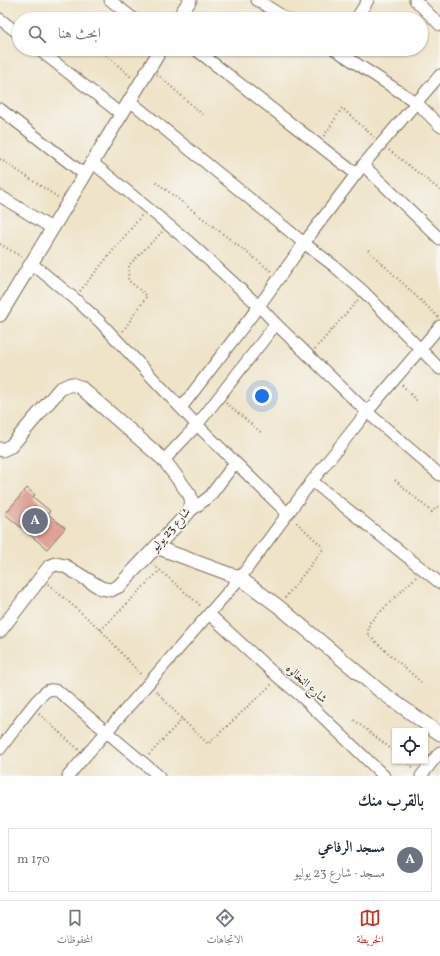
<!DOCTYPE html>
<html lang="ar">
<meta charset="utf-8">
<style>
body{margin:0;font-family:Vollkorn,Amiri,serif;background:#f6f6f7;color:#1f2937;direction:rtl}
.controls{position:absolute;right:12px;bottom:12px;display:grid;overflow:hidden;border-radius:0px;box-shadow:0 1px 3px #0004}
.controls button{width:36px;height:36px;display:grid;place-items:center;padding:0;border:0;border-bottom:1px solid #e0e1e3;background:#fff;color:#1f2937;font:20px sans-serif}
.you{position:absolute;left:262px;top:396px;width:14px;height:14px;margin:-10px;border:3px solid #fff;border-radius:50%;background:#1a73e8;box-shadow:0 0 0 6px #1a73e833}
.badge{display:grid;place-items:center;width:26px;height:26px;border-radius:50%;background:#c8321e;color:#fff;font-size:13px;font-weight:700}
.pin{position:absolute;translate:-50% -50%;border:2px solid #fff;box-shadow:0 1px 4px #0006}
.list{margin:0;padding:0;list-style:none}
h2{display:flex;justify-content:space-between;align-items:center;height:52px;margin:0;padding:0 16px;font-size:17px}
h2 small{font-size:13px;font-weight:400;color:#747a83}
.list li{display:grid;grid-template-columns:26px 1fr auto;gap:12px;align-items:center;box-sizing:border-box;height:64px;margin:0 8px 8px;padding:0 8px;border:1px solid #e0e1e3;border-radius:0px}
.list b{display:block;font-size:15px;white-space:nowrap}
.list p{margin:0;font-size:13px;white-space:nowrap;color:#747a83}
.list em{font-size:13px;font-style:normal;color:#747a83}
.icon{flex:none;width:22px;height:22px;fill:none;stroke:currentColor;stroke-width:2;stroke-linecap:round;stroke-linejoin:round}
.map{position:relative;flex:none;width:440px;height:776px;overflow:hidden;direction:ltr}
.search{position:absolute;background:#fff;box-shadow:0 1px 3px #0004;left:12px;right:12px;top:12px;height:44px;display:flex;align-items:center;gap:10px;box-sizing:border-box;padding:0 14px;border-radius:22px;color:#747a83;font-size:15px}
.sheet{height:124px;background:#fff}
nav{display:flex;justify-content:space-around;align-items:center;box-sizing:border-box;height:56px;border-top:1px solid #e0e1e3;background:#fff;font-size:11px;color:#747a83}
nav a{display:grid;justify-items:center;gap:2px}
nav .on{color:#c8321e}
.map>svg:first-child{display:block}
.building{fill:#e0a196}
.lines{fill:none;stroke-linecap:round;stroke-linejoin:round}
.minor-casing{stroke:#7a6b5a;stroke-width:13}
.tertiary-casing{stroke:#7a6b5a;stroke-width:15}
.path{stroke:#7a6b5a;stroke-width:2;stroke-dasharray:1 3;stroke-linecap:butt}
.minor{stroke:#fff;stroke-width:11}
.tertiary{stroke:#fff;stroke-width:13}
.labels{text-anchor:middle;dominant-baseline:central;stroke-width:3;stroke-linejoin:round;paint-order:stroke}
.street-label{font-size:12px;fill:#3b2a1e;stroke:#f6f6f2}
</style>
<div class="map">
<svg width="440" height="776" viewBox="0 0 440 776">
<rect width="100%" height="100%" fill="#f6f6f2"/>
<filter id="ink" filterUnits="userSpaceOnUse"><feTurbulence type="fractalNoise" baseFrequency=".025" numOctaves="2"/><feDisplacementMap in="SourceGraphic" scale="8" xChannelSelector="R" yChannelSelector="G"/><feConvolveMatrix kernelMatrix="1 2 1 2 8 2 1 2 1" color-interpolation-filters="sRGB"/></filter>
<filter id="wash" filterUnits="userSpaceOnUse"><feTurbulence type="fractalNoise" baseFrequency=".012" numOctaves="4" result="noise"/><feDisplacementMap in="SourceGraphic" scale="16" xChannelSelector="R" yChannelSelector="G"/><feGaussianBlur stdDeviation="0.9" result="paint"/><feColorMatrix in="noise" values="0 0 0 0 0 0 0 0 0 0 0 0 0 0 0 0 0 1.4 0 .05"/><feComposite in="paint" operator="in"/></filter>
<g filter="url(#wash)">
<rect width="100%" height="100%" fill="#efe3c8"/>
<g id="blocks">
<path class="building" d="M 27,488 L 35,495 L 33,497 L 50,511 L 48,514 L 65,528 L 47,549 L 5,514 Z"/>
</g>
</g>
<g filter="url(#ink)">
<use href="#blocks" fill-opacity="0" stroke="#7a6b5a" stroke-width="1"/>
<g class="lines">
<defs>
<g id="minor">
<path d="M 110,0 L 134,19"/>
<path d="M 257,0 L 287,19"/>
<path d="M 415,0 L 440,25"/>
<path d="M 0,19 L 19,34"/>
<path d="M 356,19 L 368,0"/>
<path d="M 38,49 L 122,115"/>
<path d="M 195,49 L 356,174"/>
<path d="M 334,49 L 417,103 L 440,126"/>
<path d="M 130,101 L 304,243 L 334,266 L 364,292 L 440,369"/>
<path d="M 0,109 L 85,175"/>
<path d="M 93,163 L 189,242 L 259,306 L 276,324 L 367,412 L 440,475"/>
<path d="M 363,165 L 440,239"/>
<path d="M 0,196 L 53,229"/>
<path d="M 31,263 L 74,298 L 100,322 L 194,422 L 288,514"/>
<path d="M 181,408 L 259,306 L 304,243 L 363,165 L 440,75"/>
<path d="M 164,460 L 197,425 L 276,324"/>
<path d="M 312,481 L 440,583"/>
<path d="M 188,513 L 210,496 L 235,463"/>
<path d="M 209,614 L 279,678 L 301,696 L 384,776"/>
<path d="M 0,749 C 8,739 39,693 49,690 C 52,689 55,690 58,691 L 159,776"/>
<path d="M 68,776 L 240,578 L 312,481 L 367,412 L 440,326"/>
<path d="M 421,776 L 440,752"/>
</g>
<g id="tertiary">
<path d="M 178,19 L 190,0"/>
<path d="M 0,315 L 161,49"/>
<path d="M 0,449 L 2,450 L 11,446 L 60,389 L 71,384 L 80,387 L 164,460 L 190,495 L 192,503 L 188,513 L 119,586 L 111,590 L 101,588 L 65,566 L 56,564 L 49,567 L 0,631"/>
<path d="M 156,547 L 240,578 L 278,606 L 380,691 L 440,734"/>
</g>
</defs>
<use href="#minor" class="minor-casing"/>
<use href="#tertiary" class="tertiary-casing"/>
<g class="path">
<path d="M 100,49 L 131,77"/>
<path d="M 157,74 L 203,115"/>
<path d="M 324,136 L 342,108 L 374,137"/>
<path d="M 389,150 L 440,190"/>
<path d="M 0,159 L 59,198"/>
<path d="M 156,182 L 272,272"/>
<path d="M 0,244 L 22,257"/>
<path d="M 368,250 L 438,317"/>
<path d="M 80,291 L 142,215"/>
<path d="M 123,331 L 147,296 L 128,280 L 129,265 L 162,232"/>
<path d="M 315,349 L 358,300"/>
<path d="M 402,385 L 418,402"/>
<path d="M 226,403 L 263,434"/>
<path d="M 395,480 L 432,512 L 440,504"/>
<path d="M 154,565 L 202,607"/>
<path d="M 416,577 L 369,623 L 368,635 L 421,682"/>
<path d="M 48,584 L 101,630 L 142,676"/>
<path d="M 285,598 L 324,548 L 295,521"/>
<path d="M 101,630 L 160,570"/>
<path d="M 156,691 L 182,719 L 208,744 L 272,684"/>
<path d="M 39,714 L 79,750"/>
<path d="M 354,720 L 395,752"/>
<path d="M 149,755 L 182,719"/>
<path d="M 406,761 L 414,768"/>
</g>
<use href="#minor" class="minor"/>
<use href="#tertiary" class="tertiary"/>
</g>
</g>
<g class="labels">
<g class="street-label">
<text transform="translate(171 530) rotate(-49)">شارع 23 يوليو</text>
<text transform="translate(306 684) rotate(42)">شارع النخالوه</text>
</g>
</g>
</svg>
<div class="controls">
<button><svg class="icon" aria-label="locate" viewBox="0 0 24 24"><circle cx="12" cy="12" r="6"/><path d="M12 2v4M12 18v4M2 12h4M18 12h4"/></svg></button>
</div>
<div class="you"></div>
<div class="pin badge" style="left:35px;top:521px;background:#6b7280">A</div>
<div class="search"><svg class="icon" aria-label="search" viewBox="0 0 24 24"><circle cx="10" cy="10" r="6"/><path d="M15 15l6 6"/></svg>ابحث هنا</div>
</div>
<section class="sheet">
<h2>بالقرب منك<small></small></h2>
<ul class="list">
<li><span class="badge" style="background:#6b7280">A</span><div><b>مسجد الرفاعي</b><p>مسجد · شارع 23 يوليو</p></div><em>170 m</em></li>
</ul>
</section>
<nav>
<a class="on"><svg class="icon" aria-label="map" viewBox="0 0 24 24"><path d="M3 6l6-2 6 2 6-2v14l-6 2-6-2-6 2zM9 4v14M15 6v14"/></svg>الخريطة</a>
<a><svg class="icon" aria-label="directions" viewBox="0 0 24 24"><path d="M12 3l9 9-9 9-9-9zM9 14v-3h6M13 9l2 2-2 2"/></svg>الاتجاهات</a>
<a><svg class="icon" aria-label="saved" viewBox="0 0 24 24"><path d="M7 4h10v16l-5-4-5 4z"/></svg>المحفوظات</a>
</nav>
